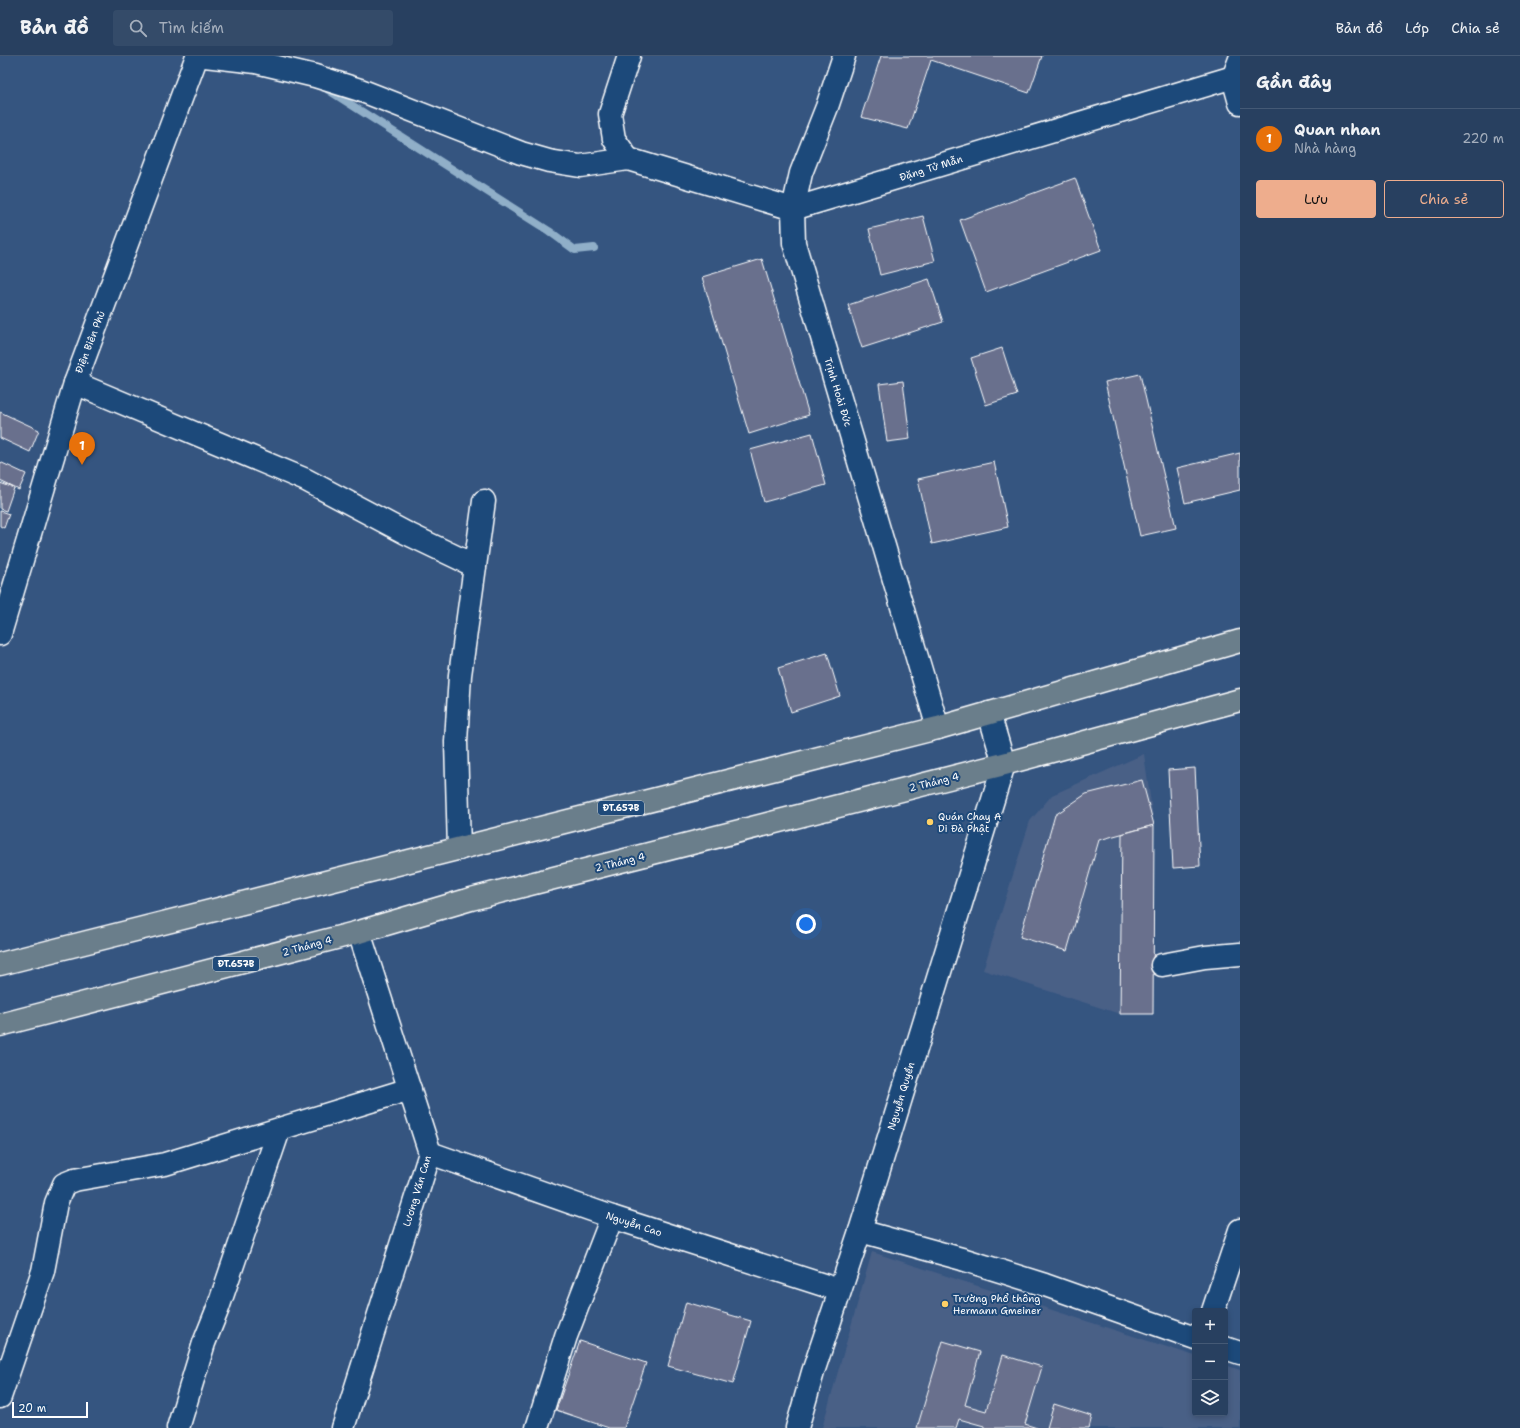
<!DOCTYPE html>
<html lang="vi">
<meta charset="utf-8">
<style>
body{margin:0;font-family:"Shantell Sans",sans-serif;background:#344b69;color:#f1f3f6}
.controls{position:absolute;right:12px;bottom:12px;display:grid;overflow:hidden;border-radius:4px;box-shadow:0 2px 6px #0003}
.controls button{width:36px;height:36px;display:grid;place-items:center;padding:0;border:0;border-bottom:1px solid #445975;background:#284060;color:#f1f3f6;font:20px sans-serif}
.scale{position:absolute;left:12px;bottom:10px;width:76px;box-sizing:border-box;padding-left:4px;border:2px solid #fff;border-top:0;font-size:11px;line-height:14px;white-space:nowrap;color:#fff;-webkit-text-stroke:3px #1f4a7a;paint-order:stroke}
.you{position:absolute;left:806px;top:868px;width:14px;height:14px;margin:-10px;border:3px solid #fff;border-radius:50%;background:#1a73e8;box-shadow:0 0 0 6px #1a73e833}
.badge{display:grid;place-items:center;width:26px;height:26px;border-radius:50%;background:#eead8d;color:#fff;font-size:13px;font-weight:700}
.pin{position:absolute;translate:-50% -33px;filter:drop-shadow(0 1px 2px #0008)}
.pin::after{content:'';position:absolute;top:21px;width:14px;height:12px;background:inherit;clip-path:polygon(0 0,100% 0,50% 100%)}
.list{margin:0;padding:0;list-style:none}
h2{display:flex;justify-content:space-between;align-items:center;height:52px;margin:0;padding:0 16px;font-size:17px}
h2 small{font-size:13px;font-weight:400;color:#a5afbd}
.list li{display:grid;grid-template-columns:26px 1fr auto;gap:12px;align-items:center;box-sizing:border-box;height:60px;padding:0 16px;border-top:1px solid #445975}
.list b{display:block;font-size:15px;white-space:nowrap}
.list p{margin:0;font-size:13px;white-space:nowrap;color:#a5afbd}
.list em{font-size:13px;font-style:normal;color:#a5afbd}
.actions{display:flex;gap:8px;padding:12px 16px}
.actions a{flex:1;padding:9px 0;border:1px solid #eead8d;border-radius:4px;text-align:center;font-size:14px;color:#eead8d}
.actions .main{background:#eead8d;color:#111}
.icon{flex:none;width:22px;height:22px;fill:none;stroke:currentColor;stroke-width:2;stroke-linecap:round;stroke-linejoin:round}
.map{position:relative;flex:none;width:1240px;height:1372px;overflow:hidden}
header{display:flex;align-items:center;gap:24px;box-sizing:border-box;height:56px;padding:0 20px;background:#284060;border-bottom:1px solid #445975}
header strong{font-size:19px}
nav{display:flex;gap:22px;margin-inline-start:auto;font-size:14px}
.search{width:280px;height:36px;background:#344b69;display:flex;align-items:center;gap:10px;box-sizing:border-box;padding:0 14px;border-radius:4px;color:#a5afbd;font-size:15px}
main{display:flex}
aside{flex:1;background:#284060}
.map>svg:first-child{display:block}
.built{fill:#496086}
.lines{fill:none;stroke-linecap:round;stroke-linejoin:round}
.stream{stroke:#90afc8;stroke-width:8}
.building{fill:#69708d;stroke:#fff}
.minor-casing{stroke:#fff;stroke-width:25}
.major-casing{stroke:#fff;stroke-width:25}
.minor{stroke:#1f4a7a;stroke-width:22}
.major{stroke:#6b7e8b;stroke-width:22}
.poi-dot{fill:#ffd166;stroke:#1f4a7a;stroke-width:1.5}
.labels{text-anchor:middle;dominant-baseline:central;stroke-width:4;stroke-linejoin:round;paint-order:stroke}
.shield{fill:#1f4a7a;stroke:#bcc9d7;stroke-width:1}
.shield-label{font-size:9px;font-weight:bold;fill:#fff}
.street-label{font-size:10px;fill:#fff;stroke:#1f4a7a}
.poi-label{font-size:10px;fill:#fff;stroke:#1f4a7a;text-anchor:start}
</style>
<header>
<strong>Bản đồ</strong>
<div class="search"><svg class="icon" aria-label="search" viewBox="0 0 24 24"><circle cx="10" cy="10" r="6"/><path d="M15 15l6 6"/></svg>Tìm kiếm</div>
<nav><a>Bản đồ</a><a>Lớp</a><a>Chia sẻ</a></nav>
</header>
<main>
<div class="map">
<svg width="1240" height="1372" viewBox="0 0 1240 1372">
<rect width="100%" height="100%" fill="#355580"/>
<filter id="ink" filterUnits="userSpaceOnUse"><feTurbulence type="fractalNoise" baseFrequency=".025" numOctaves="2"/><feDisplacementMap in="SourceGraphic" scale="8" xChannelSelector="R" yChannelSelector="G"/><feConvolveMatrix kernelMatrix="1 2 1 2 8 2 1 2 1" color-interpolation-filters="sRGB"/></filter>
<g filter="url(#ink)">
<g class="built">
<path d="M 1144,698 L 1154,769 L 1120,958 L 983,914 L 1030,765 L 1052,739 Z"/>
<path d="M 872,1196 L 1195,1300 L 1195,1357 L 1225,1357 L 1225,1309 L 1240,1314 L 1240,1372 L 822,1372 Z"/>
</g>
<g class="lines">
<path class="stream" d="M 325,32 L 549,175 L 575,194 L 594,192"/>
</g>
<g class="building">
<path d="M 881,0 L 1042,0 L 1029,37 L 931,4 L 908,73 L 861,61 Z"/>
<path d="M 1075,122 L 1101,194 L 986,236 L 960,164 Z"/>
<path d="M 923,160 L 935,205 L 880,219 L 869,173 Z"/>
<path d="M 762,203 L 809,359 L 749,378 L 702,221 Z"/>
<path d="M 929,223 L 943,266 L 862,292 L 848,249 Z"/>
<path d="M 1002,292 L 1017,339 L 986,349 L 971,302 Z"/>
<path d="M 1140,318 L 1176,472 L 1140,480 L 1105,326 Z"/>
<path d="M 903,325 L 910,383 L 887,386 L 879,328 Z"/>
<path d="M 0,356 L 39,374 L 30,396 L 0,382 Z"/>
<path d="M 812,377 L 826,429 L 764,446 L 750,394 Z"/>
<path d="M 1240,397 L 1240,434 L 1185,447 L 1177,412 Z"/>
<path d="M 0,406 L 26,418 L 19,434 L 0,425 Z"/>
<path d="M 994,406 L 1008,471 L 932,488 L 918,423 Z"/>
<path d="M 0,427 L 14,432 L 6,455 L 0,453 Z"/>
<path d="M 0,455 L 9,458 L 4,472 L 0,470 Z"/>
<path d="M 827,597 L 840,640 L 791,656 L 778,612 Z"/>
<path d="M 1195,712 L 1200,810 L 1173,812 L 1168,714 Z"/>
<path d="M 1142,724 L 1154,769 L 1099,784 L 1067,895 L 1020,881 L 1055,759 L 1086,738 Z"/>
<path d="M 1154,769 L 1153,958 L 1120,958 L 1122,778 Z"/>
<path d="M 686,1246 L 751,1265 L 733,1328 L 668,1310 Z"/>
<path d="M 580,1285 L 646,1307 L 624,1372 L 609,1372 L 556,1354 Z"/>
<path d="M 943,1285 L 980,1296 L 965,1349 L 986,1355 L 1003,1299 L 1042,1311 L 1025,1368 L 1037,1372 L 984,1372 L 984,1370 L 959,1363 L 956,1372 L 917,1372 Z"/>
<path d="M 1054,1348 L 1092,1360 L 1089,1372 L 1047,1372 Z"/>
</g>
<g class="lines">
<defs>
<g id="minor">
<path d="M 205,0 L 256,6 L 315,20 L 360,34 L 521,97 L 549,105 L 580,110 L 628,103 L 793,153 L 1240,19"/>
<path d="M 844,0 L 827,51 L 801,117 L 793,153 L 794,187 L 938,672"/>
<path d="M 1240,3 L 1233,22 L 1240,47"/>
<path d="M 628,103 L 614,83 L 610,58 L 629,0"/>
<path d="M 75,327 L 306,424 L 406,477 L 475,510"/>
<path d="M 0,578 L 75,327 L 197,0"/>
<path d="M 459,793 L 456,686 L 460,619 L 484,445"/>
<path d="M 1162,909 L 1205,901 L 1240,898"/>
<path d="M 430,1097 L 612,1161 L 839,1234"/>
<path d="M 860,1175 L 962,1203 L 1045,1229 L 1195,1282"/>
<path d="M 1213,1255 L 1240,1174"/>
<path d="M 1225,1292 L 1240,1297"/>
<path d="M 0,1341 L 43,1215 L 56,1147 L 64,1128 L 74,1124 L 165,1108 L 410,1033"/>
<path d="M 178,1372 L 204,1287 L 218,1252 L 279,1074"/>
<path d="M 343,1372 L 430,1097 L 359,876"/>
<path d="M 537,1372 L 566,1280 L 612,1161"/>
<path d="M 797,1372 L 813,1316 L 860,1175 L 1004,708 L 989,657"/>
</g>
<g id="major">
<path d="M 0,908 L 938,672 L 1240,585"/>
<path d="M 0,969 L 359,876 L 471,843 L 1004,708 L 1240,644"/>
</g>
</defs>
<use href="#minor" class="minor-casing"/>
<use href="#major" class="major-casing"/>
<use href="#minor" class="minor"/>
<use href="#major" class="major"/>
</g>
</g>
<g class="poi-dot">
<circle cx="930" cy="766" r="4"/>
<circle cx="945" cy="1248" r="4"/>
</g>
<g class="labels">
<g class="shield">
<rect x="598" y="745" width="46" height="14" rx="3"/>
<rect x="213" y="901" width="46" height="14" rx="3"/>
</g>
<g class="shield-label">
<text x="621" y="752">ĐT.657B</text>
<text x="236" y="908">ĐT.657B</text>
</g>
<g class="street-label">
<text transform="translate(931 112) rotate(-17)">Đặng Tử Mẫn</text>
<text transform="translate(90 286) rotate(-69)">Điện Biên Phủ</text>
<text transform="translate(838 336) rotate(73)">Trịnh Hoài Đức</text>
<text transform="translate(934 726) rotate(-14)">2 Tháng 4</text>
<text transform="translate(620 806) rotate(-14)">2 Tháng 4</text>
<text transform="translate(307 890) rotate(-15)">2 Tháng 4</text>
<text transform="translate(901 1040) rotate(-73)">Nguyễn Quyền</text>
<text transform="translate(417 1135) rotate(-73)">Lương Văn Can</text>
<text transform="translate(634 1168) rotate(18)">Nguyễn Cao</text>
</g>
<g class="poi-label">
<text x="938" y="760">Quán Chay A<tspan x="938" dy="12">Di Đà Phật</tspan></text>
<text x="953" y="1242">Trường Phổ thông<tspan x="953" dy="12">Hermann Gmeiner</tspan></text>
</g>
</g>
</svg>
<div class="controls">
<button>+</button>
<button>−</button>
<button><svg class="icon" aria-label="layers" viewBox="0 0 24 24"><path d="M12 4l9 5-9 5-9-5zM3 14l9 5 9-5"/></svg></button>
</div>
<div class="scale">20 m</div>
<div class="you"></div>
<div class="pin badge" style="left:82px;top:409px;background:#e8710a">1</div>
</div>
<aside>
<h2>Gần đây<small></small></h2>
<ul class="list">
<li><span class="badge" style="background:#e8710a">1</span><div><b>Quan nhan</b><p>Nhà hàng</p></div><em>220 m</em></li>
</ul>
<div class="actions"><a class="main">Lưu</a><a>Chia sẻ</a></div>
</aside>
</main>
